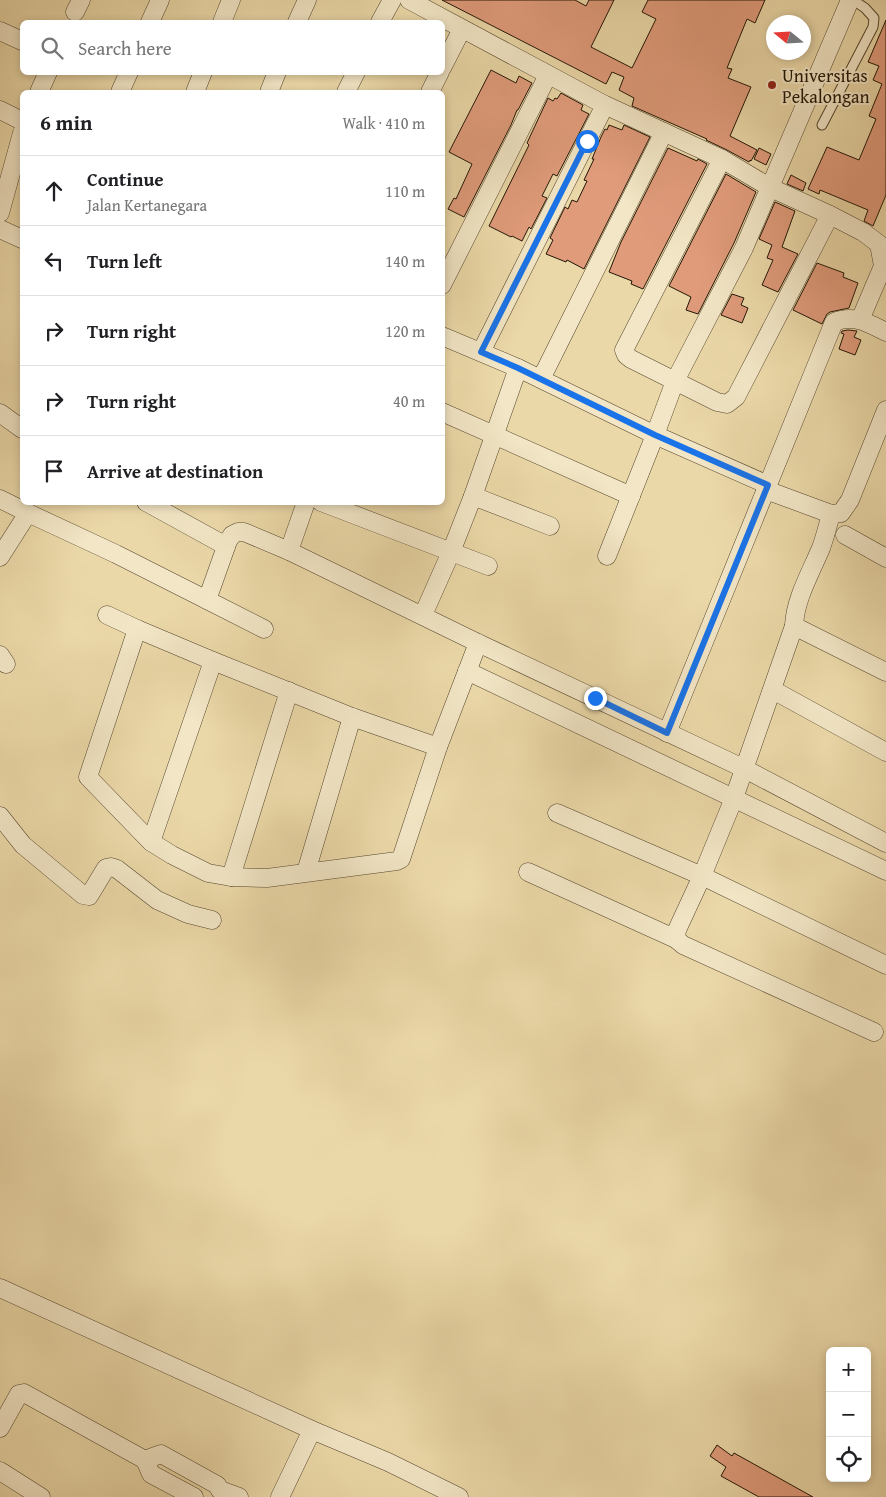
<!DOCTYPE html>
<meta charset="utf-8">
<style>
body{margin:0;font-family:"Gentium Book Plus",serif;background:#f6f6f6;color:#202124}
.controls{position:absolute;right:15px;bottom:15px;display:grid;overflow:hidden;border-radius:8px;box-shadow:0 2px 8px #0003}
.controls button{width:45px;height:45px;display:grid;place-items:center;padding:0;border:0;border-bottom:1px solid #e0e0e0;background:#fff;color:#202124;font:25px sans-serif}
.compass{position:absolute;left:766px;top:15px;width:45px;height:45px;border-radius:50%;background:#fff;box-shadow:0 2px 8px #0003;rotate:288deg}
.stop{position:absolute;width:15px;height:15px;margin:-11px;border:4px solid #1a73e8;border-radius:50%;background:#fff}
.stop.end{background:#1a73e8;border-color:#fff;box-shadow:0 1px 5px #0008}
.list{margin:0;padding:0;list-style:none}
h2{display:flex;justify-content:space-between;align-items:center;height:65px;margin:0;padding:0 20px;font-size:21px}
h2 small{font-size:16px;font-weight:400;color:#757577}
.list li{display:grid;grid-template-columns:32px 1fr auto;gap:15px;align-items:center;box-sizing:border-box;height:70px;padding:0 20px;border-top:1px solid #e0e0e0}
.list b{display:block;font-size:19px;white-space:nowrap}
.list p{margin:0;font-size:16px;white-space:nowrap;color:#757577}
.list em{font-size:16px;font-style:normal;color:#757577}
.icon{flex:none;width:28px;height:28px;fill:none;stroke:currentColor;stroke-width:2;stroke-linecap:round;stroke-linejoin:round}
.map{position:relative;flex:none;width:886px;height:1497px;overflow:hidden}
.search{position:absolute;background:#fff;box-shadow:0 2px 8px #0003;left:20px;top:20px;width:425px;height:55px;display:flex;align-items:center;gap:12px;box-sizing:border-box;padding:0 18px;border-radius:8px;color:#757577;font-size:19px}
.panel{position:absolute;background:#fff;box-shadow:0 2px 8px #0003;left:20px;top:90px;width:425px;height:415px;border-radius:8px}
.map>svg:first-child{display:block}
.building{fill:#e09b7b;stroke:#221504}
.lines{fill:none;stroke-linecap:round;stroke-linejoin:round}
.lane-casing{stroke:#54462d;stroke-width:11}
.street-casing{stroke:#54462d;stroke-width:19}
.lane{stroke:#f2e6c6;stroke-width:9}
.street{stroke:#f2e6c6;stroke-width:18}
.route{stroke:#1a73e8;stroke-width:6}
.poi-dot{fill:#8f2418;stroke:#f2e6c6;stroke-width:2}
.labels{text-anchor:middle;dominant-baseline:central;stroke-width:4;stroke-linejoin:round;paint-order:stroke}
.poi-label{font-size:18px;fill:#221504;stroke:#f2e6c6;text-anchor:start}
</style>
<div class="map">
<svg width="886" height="1497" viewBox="0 0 886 1497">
<rect width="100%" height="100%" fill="#ebd8a8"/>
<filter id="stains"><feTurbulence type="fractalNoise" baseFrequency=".004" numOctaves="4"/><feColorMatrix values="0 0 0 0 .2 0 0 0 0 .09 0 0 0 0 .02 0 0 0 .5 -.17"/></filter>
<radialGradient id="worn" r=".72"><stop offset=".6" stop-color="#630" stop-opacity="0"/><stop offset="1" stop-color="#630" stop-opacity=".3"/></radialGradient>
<g class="building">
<path d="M 442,0 L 575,0 L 586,6 L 589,0 L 614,0 L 591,47 L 632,68 L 656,19 L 642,12 L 648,0 L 765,0 L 755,23 L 747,19 L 727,68 L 732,69 L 728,78 L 751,87 L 730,136 L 757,150 L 751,161 L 750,160 L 749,162 L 727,150 L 706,140 L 707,139 L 632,106 L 634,98 L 619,90 L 624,77 L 612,72 L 606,84 Z"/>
<path d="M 886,20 L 886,195 L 873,226 L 864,221 L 868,210 L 820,190 L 819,194 L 808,189 L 827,147 L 859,160 L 876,119 L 869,116 L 882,84 L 873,80 L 879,66 L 868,62 Z"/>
<path d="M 491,70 L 516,83 L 519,76 L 532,83 L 518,110 L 517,110 L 511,125 L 464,217 L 448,209 L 454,198 L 456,199 L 472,164 L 449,152 Z"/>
<path d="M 561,93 L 583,105 L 581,110 L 589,114 L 557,176 L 553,174 L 542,196 L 547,198 L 531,229 L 529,227 L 522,241 L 512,236 L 511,237 L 489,226 L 529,145 L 527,143 L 548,98 L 553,101 L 555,98 L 557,99 Z"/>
<path d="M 609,125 L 622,130 L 624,125 L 650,137 L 584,269 L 567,260 L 566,262 L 546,254 L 553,240 L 550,238 L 565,207 L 568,209 L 572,200 L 577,202 L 587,181 L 584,180 L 594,159 L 592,159 L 601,137 L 605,129 L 607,130 Z"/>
<path d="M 668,148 L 697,161 L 698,159 L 707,164 L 643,289 L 631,284 L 632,281 L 609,272 L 621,242 Z"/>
<path d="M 759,148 L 771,154 L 766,165 L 754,159 Z"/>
<path d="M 726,174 L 756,192 L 734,243 L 698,314 L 686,310 L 691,297 L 669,286 Z"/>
<path d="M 791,175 L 806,183 L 803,191 L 787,184 Z"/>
<path d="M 775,202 L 795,211 L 782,247 L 798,254 L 778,292 L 762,285 L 773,260 L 767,258 L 772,245 L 759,239 Z"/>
<path d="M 817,263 L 844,273 L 843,277 L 858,283 L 849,308 L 830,312 L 827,314 L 822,324 L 793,310 Z"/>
<path d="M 732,294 L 744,298 L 741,305 L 748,308 L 742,323 L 721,315 Z"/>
<path d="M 848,330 L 857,331 L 854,337 L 861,340 L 855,355 L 839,349 L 844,334 L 841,333 L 842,331 Z"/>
<path d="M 717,1445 L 732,1456 L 734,1453 L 813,1497 L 759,1497 L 721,1476 L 726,1467 L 710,1456 Z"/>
</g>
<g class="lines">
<defs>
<path id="lane" d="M 822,125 L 873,27 L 874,18 L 865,8 L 853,0"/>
<g id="street">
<path d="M 409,0 L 605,105 L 722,159 L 771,188 L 830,215 L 863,232 L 879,244 L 883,266 L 860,320"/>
<path d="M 75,12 L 81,0"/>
<path d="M 150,22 L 160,0"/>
<path d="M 222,22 L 231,0"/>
<path d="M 297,22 L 307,0"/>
<path d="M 380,22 L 392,0"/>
<path d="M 0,31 L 22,41"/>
<path d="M 442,68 L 462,29"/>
<path d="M 39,92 L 48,72"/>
<path d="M 120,92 L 129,72"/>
<path d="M 195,92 L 203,72"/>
<path d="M 269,92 L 277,72"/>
<path d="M 346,92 L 356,72"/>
<path d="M 430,92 L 440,72"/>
<path d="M 0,110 L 22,121"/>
<path d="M 722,159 L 624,350 L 626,355 L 631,359 L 717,402 L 727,404 L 736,397 L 830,215"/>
<path d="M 0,213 L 22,133"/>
<path d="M 0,229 L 22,239"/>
<path d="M 442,285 L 548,75"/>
<path d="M 442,336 L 518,368 L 655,435 L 675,381 L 744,248 L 850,0"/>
<path d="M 481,352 L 605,105"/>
<path d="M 541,379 L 664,132"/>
<path d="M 442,412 L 631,496"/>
<path d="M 0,413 L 22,429"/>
<path d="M 766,490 L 831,514 L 841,513 L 850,500 L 886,410"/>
<path d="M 473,496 L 550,526"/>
<path d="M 0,499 L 28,513 L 116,554 L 207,600 L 228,541 L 232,535 L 238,532 L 244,532 L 289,551 L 478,643 L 745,769 L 886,843"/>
<path d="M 146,502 L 226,546"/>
<path d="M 321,502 L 488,566"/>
<path d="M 831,514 C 828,525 825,537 821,548 C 811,572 795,599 794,626 L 734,798 L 702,876 L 677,930 L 676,939 L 683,945 L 874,1032"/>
<path d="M 845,535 L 886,558"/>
<path d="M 289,551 L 306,502"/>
<path d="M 607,556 L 655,435 L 768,485"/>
<path d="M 0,557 L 28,513"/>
<path d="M 207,600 L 264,629"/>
<path d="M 107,615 L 137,629"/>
<path d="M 423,615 L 451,552 L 473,496 L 518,368"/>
<path d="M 794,626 L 886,672"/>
<path d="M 137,629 L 213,661 L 352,717 L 438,747 L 401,859 L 397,861 L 267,878 L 231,877 L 208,873 L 172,855 L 151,842 L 88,777 Z"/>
<path d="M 0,655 L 6,664"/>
<path d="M 467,671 L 886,871"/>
<path d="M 773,690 L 886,752"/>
<path d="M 667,733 L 834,322 C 854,314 868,323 886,332"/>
<path d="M 438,747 L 478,643"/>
<path d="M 557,813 L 702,876 L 886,965"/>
<path d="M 0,816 L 23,845 L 83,895 L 89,896 L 106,868 L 111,867 L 117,869 L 157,900 L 188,914 L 212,920"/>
<path d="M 151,842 L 213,661"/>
<path d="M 306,872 L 352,717"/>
<path d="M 528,872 L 676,939"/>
<path d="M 231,877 L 289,691"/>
<path d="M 0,1288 L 312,1430 L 388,1462 L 459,1497"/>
<path d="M 0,1428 L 19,1394 L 24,1393 L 145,1460 L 151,1474 L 194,1497"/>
<path d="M 145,1460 L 161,1454 L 217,1485 L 220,1490 L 239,1497"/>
<path d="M 0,1471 L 41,1497"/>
<path d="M 280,1497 L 312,1430"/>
</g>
</defs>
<use href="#lane" class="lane-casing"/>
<use href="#street" class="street-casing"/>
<use href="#lane" class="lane"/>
<use href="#street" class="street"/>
</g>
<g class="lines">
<path class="route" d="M 587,141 L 481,352 L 518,368 L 655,435 L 768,485 L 667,733 L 595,698"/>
</g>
<circle class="poi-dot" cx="772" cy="85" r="5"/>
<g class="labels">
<g class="poi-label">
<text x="782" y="75">Universitas<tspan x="782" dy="21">Pekalongan</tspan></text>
</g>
</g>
<rect width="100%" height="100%" filter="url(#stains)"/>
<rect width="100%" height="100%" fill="url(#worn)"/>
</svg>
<div class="controls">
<button>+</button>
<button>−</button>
<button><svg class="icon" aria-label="locate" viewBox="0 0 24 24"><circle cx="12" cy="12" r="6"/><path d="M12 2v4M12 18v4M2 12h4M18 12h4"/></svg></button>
</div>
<svg class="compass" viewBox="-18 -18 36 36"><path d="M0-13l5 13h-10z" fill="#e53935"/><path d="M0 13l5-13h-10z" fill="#757577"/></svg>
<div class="stop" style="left:587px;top:141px"></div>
<div class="stop end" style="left:595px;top:698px"></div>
<div class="search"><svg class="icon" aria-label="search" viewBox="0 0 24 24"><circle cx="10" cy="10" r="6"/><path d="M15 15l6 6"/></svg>Search here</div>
<section class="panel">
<h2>6 min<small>Walk · 410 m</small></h2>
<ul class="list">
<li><svg class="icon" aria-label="ahead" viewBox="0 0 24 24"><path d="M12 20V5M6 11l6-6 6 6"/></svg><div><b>Continue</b><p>Jalan Kertanegara</p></div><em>110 m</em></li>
<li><svg class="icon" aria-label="left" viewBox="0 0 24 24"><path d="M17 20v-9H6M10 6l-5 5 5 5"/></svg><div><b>Turn left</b></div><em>140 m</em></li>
<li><svg class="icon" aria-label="right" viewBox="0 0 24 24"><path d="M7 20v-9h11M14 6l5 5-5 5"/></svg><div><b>Turn right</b></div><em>120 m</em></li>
<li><svg class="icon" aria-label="right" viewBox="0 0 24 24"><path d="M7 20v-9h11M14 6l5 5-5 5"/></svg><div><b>Turn right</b></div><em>40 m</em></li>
<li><svg class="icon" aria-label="arrive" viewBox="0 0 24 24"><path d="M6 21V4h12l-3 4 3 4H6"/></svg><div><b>Arrive at destination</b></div></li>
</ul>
</section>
</div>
